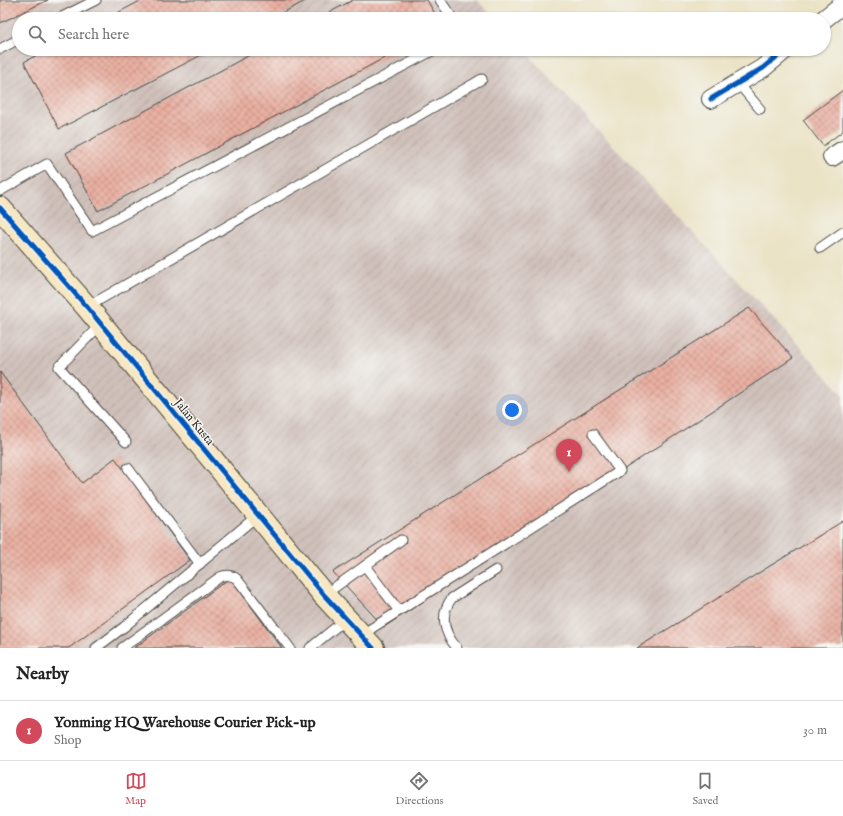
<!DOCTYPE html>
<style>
body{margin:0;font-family:"IM FELL English",serif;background:#f6f6f6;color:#222}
.you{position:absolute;left:512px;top:410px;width:14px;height:14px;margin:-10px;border:3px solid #fff;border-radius:50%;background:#1a73e8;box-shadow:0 0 0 6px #1a73e833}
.badge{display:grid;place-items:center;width:26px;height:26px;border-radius:50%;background:#d1495b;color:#fff;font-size:13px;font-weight:700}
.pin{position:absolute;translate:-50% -33px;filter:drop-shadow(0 1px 2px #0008)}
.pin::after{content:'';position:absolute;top:21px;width:14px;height:12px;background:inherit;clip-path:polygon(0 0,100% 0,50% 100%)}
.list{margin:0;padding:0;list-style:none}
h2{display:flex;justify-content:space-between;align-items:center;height:52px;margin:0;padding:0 16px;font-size:17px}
h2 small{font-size:13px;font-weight:400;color:#767676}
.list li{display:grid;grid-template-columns:26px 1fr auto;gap:12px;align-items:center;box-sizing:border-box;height:60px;padding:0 16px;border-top:1px solid #e0e0e0}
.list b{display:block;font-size:15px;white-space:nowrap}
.list p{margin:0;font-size:13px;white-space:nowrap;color:#767676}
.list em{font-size:13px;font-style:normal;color:#767676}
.icon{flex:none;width:22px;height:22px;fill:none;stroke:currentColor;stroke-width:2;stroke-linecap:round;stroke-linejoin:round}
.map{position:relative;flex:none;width:843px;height:648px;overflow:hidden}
.search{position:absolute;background:#fff;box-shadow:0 1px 3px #0004;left:12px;right:12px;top:12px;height:44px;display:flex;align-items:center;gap:10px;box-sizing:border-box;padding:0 14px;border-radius:22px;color:#767676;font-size:15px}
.sheet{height:112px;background:#fff}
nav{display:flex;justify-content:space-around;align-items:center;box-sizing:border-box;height:56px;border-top:1px solid #e0e0e0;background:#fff;font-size:11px;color:#767676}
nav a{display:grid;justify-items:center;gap:2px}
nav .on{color:#d1495b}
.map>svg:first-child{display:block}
.industrial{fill:url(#industrial-furrows)}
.building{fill:url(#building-cross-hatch)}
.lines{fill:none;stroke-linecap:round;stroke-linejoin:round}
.lane-casing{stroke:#484742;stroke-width:11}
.street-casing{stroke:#484742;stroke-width:20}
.secondary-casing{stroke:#484742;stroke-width:24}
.lane{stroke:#fff;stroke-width:9}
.street{stroke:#fff;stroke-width:18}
.secondary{stroke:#f7e8c3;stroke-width:22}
.cycleway-casing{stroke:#f6f6f2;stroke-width:8}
.cycleway{stroke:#0057b8;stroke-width:5}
.labels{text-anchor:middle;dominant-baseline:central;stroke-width:3;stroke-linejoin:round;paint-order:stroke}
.street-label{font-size:12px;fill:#2b2b2b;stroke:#f6f6f2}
</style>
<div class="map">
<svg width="843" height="648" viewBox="0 0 843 648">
<defs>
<pattern id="industrial-furrows" width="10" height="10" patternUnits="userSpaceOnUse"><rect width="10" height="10" fill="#cfc0ba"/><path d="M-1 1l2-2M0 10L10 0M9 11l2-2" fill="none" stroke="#b2a5a0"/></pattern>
<pattern id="building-cross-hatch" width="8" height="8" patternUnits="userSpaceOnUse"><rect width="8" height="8" fill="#eab0a2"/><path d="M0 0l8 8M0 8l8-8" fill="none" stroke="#be8f84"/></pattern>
</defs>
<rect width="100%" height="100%" fill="#f6f6f2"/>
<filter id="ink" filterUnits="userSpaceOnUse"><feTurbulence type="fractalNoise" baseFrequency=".025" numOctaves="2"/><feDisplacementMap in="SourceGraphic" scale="8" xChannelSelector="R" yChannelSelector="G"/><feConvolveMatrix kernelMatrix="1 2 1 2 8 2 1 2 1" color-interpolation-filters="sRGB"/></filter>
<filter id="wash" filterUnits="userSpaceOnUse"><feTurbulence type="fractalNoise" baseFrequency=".012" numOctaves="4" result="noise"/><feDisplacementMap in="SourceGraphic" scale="16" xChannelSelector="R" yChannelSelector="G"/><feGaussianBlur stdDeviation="0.9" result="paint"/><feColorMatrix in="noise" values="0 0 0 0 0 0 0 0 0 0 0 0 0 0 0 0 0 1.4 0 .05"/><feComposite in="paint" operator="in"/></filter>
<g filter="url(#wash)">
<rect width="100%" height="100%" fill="#ebe3c6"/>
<path class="industrial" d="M 0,0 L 477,0 L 495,19 L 19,19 L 19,49 L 523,49 L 843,394 L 843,648 L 0,648 Z"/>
<g id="blocks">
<g class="building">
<path d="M 0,0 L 48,0 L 0,23 Z"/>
<path d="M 142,0 L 307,0 L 271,19 L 106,19 Z"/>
<path d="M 353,0 L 427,0 L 438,19 L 317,19 Z"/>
<path d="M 48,49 L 213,49 L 59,129 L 24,62 Z"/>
<path d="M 261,49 L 401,49 L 98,211 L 66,153 Z"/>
<path d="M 843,90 L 843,131 L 823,146 L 803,120 Z"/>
<path d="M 749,308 L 793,358 L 384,627 L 333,572 Z"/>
<path d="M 0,372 L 82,483 L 115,458 L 190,560 L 69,648 L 0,648 Z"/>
<path d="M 843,521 L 843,648 L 637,648 Z"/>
<path d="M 230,578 L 282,648 L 134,648 Z"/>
</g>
</g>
</g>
<g filter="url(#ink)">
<use href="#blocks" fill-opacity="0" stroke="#484742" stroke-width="1"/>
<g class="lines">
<defs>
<g id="lane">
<path d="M 440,0 L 453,19"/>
<path d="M 58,19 L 96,0"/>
<path d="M 0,49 L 19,39"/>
<path d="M 738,83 L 760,109"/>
<path d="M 0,191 L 47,164 L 92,231 L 436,49"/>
<path d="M 820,248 L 843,232"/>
<path d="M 87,307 L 482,79"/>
<path d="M 101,324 L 59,367 L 126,442"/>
<path d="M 128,468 L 200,564"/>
<path d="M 365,566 L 399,611"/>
<path d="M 324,595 L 401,540"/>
<path d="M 361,635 L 620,471 L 593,434"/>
<path d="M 96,648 L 124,627 L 258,515"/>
<path d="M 122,648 L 220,577 C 227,574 232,575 237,579 L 290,648"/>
<path d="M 310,648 L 346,619"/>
<path d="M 457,648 C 444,633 439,615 452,598 L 496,570"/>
</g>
<g id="street">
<path d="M 824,19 L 843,4"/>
<path d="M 711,99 L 763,68 L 786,49"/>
<path d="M 832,157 L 843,150"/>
</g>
<path id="secondary" d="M 0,208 L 87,307 L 324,595 L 373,648"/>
</defs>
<use href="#lane" class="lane-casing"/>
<use href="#street" class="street-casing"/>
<use href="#secondary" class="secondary-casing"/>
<use href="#lane" class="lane"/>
<use href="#street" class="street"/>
<use href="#secondary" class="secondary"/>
<defs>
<g id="cycleway">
<path d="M 711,99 L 763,68 L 786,49"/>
<path d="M 0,208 L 87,307 L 324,595 L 373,648"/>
</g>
</defs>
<use href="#cycleway" class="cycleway-casing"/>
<use href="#cycleway" class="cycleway"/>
</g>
</g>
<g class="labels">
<g class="street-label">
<text transform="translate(194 422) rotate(51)">Jalan Kusta</text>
</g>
</g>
</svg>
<div class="you"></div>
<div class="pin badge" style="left:569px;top:472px">1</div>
<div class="search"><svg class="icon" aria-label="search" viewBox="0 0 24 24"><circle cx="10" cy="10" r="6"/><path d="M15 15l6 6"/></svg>Search here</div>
</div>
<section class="sheet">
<h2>Nearby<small></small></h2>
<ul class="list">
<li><span class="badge">1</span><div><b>Yonming HQ Warehouse Courier Pick-up</b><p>Shop</p></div><em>30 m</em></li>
</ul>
</section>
<nav>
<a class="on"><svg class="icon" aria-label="map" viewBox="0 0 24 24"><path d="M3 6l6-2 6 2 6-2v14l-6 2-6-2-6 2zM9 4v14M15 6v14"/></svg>Map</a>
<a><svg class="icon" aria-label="directions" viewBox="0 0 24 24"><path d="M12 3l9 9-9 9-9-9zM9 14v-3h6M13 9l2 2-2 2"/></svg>Directions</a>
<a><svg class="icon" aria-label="saved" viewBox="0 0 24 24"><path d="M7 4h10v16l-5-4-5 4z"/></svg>Saved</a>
</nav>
